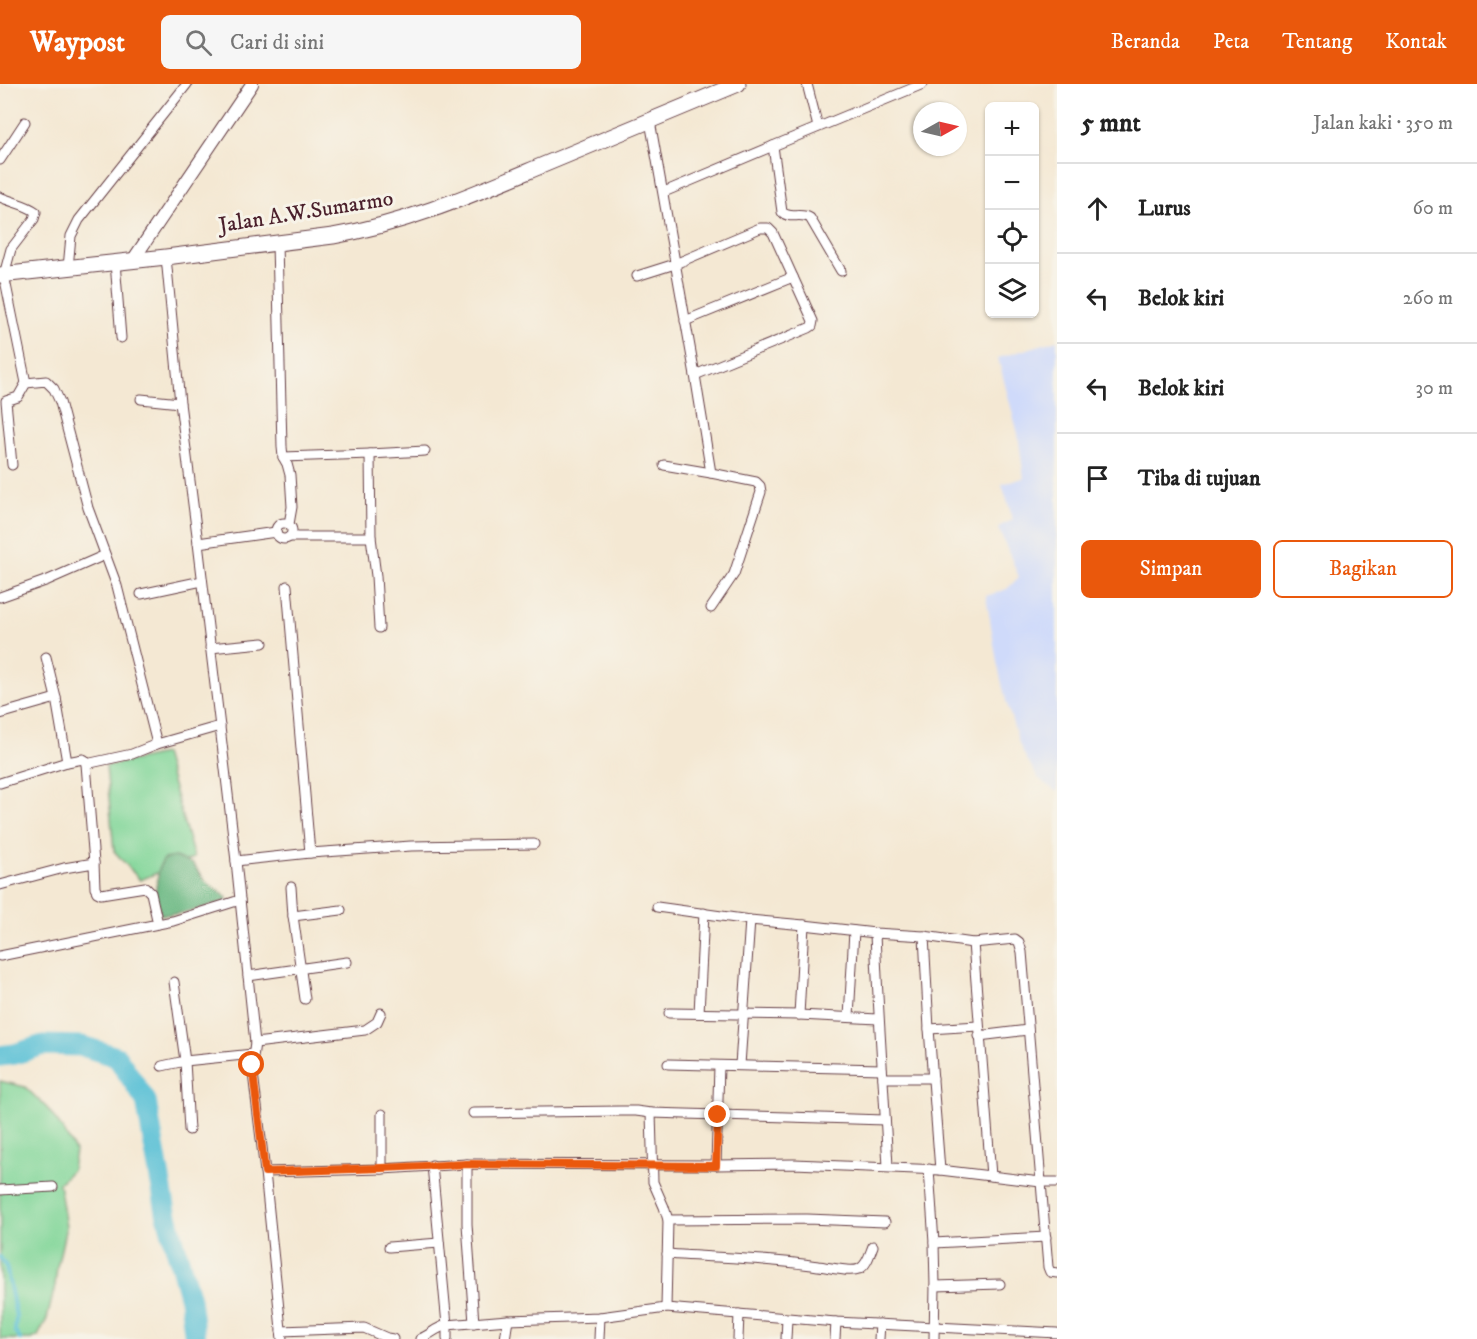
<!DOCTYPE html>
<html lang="id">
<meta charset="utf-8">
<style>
body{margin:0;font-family:"IM FELL DW Pica",serif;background:#f6f6f6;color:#222}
.controls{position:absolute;right:18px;top:18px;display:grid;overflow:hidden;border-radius:9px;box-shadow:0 2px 4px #0004}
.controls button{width:54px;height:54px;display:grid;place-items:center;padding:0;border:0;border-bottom:2px solid #e0e0e0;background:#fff;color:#222;font:30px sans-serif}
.compass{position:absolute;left:913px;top:18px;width:54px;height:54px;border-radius:50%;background:#fff;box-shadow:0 2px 4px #0004;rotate:82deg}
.stop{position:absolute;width:18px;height:18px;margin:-14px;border:4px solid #ea580c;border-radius:50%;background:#fff}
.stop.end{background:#ea580c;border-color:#fff;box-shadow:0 2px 6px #0008}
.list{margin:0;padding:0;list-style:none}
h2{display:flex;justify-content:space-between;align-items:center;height:78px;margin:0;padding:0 24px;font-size:26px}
h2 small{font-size:20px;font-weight:400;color:#767676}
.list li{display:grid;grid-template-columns:39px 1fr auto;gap:18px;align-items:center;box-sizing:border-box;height:90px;padding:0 24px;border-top:2px solid #e0e0e0}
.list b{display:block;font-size:22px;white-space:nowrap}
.list em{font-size:20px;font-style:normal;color:#767676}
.actions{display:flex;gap:12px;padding:18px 24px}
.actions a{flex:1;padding:14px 0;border:2px solid #ea580c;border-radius:9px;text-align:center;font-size:21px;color:#ea580c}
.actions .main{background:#ea580c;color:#fff}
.icon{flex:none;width:33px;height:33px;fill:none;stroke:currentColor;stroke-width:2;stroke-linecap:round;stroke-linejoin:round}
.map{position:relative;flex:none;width:1057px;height:1255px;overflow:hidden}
header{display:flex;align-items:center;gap:36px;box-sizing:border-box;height:84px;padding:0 30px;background:#ea580c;color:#fff}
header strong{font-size:28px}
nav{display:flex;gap:33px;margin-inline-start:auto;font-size:21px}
.search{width:420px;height:54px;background:#f6f6f6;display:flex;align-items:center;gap:15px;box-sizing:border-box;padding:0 21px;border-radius:9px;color:#767676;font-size:22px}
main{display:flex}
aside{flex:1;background:#fff}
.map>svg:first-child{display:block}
.built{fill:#cfdafa}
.green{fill:#81d699;stroke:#667a62;stroke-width:1.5}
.forest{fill:#68b781;stroke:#596b56;stroke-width:1.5}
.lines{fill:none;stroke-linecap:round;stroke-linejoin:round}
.stream{stroke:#59c0d6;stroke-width:4}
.river{stroke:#59c0d6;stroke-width:21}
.minor-casing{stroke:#643d44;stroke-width:11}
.tertiary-casing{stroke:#643d44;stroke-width:14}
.primary-casing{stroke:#643d44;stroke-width:17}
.minor{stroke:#fff;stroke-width:9}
.tertiary{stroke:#fff;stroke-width:12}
.primary{stroke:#fff;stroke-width:15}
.route{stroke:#ea580c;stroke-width:8}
.labels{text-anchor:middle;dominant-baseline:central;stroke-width:6;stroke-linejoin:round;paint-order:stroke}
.street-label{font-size:22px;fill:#4a1f2b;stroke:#f7f3e8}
</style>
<header>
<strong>Waypost</strong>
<div class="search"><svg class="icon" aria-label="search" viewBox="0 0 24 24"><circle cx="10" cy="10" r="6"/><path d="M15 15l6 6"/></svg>Cari di sini</div>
<nav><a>Beranda</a><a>Peta</a><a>Tentang</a><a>Kontak</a></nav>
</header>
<main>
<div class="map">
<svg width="1057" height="1255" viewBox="0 0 1057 1255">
<rect width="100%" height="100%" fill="#f7f3e8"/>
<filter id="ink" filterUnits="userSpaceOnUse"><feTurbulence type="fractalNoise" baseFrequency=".0167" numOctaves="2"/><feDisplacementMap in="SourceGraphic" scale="12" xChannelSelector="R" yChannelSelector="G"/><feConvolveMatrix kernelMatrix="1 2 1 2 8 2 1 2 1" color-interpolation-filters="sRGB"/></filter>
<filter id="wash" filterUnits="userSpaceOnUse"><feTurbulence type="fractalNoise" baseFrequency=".008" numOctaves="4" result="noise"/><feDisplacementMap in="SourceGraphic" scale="24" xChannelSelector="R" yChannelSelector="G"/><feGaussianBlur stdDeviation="1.35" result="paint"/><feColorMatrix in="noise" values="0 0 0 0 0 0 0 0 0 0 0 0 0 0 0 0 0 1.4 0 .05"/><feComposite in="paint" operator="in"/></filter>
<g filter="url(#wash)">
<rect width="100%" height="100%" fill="#f4e8d3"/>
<path class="built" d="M 1057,256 L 1057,708 L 1039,695 L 1027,676 L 1020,662 L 1006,617 L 997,578 L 986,512 L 1007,505 L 1019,493 L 998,443 L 1013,436 L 1002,400 L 1024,394 L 1018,350 L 998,274 Z"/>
<g class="green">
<path d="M 164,670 L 194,774 L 140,796 L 114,767 L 106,682 Z"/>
<path d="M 0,997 L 25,1003 L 47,1024 L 62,1044 L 75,1067 L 72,1086 L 59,1099 L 66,1143 L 57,1183 L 55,1202 L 47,1235 L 38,1252 L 32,1255 L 0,1255 Z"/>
</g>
<path class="forest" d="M 175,773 L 193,780 L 205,797 L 227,813 L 226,817 C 204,824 183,831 161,831 L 155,811 L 159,783 L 164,775 Z"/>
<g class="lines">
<path class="stream" d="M 0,1173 L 6,1182 L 16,1232 L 15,1248 L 20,1255"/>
<path class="river" d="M 0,972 L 15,970 L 43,961 L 82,962 L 117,973 L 146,1017 L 166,1128 L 190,1215 L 195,1255"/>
</g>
</g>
<g filter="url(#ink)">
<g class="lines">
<defs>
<g id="minor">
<path d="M 807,0 L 818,43"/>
<path d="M 650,37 L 695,291 L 711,389 L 756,398 L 760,402 L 761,408 L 734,490 L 711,524"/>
<path d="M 773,62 L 782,128 C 790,136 800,128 810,134 L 841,187"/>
<path d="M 0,76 L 25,38"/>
<path d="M 664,108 L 773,62 L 923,0"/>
<path d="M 0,113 C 11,118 28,121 36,128 L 34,135 L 11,165 L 4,191 L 26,299 L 46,297 L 54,305 L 60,318 L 88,424 L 117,502 L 157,660"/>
<path d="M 277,159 L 282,363 L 283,373 L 287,380 L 290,391 L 292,423 L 289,440"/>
<path d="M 166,173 L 180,319 L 198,459 L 236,777 L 255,959 L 252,981 L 265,1088 L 282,1255"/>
<path d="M 115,178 L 121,254"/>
<path d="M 68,184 L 71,152 L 79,136 L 187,0"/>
<path d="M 637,192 L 675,180 L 760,144 L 768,144 L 773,149 L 793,193"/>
<path d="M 685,237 L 793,193 L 813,237 L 812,242 L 809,244 L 695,291"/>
<path d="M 141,315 L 180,319"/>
<path d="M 370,370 L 425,367"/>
<path d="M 283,373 L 370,370 L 371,453 L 289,453"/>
<path d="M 12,381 L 6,317 L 18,313 L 26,299"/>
<path d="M 664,381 L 711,389"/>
<circle cx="284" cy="447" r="8"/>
<path d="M 371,453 L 376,492 L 379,544"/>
<path d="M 198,459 L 276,448"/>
<path d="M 287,502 L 310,769 L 411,762 L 534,760"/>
<path d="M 141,510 L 202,497"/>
<path d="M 0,513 L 48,496 L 105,471"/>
<path d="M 210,564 L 263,559"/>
<path d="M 46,573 L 56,614 L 67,678"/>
<path d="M 0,630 L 56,614"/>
<path d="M 86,680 L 94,779"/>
<path d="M 0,699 L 67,678 L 83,675 L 85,676 L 86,680 L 132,670 L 157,660 L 220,642"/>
<path d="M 236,777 L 310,769"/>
<path d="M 0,801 L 64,784 L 94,779 L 95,804 L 97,808 L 101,810 L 145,803 L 151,809 L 158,840 L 173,837 L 240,816"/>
<path d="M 291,803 L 293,832 L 305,915"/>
<path d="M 657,823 L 750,836 L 804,841 L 875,849 L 924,852 L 973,859 L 1015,855 L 1019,858 L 1022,868 L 1048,1183 L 1050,1188 L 1057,1189"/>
<path d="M 293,832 L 341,826"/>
<path d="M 875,849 C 878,927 884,1005 888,1083"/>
<path d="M 924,852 L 929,945 L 940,1086"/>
<path d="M 973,859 L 991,1092"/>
<path d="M 0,872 L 158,840"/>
<path d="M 248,892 L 347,878"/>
<path d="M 174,898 L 185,977 L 189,1046"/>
<path d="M 669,929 L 799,931 L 878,935"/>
<path d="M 699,929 L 704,829"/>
<path d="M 799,931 L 804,841"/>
<path d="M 849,933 L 854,847"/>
<path d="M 929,945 L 978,942"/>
<path d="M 979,952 L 1028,946"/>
<path d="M 255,959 L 365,946 L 377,938 L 381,929"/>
<path d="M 668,980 L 882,985"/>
<path d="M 740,981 L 750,836"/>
<path d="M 162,982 L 185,977 L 253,970"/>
<path d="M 883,994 L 933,994"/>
<path d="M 473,1029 L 621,1027 L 636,1027 L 651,1029 L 653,1098 L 664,1123 L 668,1136 L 666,1224 L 836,1238 L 1057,1249"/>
<path d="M 651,1029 L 885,1036"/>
<path d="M 382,1030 L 382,1085"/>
<path d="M 467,1080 L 467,1140 L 474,1239"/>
<path d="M 716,1081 L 719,982"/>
<path d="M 929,1085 L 934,1159 L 1046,1153"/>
<path d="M 265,1088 L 382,1085 L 467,1080 L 716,1081 L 794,1080 L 940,1086 L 1041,1098 L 1057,1098"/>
<path d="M 0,1106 L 53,1103"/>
<path d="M 668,1136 L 807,1135 L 885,1138"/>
<path d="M 934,1159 L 935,1202 L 934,1255"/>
<path d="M 389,1163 L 439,1159"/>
<path d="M 667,1170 C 717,1174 769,1174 818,1182 C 829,1183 850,1189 859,1185 C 867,1182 870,1169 873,1162"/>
<path d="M 935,1202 L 1000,1200"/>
<path d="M 508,1236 L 600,1233 L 666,1224"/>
<path d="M 281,1247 L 364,1244 L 387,1254 L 393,1255"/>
<path d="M 420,1255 C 430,1251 437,1243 447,1241 L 432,1081"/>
<path d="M 447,1255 L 447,1241 L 508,1236 L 505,1255"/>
<path d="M 599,1255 L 600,1233"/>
<path d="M 738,1255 L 739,1230"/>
<path d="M 786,1255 L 787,1235"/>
<path d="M 835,1255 L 836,1238"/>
<path d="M 879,1255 L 880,1240"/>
</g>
<path id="tertiary" d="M 133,176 L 252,0"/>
<path id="primary" d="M 0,191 L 166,173 L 333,152 C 404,140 469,112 536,84 C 603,56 670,28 738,0"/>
</defs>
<use href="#minor" class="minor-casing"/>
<use href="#tertiary" class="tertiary-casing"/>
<use href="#primary" class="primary-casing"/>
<use href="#minor" class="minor"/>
<use href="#tertiary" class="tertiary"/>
<use href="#primary" class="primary"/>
</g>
</g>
<g class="lines" filter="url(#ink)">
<path class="route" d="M 252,981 L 265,1088 L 382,1084 L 467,1080 L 716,1082 L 718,1031"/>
</g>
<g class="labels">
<g class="street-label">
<text transform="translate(306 128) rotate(-9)">Jalan A.W.Sumarmo</text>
</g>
</g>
</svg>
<div class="controls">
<button>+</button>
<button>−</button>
<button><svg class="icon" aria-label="locate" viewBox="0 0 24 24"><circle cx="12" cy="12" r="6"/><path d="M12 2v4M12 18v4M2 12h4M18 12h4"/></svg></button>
<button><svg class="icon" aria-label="layers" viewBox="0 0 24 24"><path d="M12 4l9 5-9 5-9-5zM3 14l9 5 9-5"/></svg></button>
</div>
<svg class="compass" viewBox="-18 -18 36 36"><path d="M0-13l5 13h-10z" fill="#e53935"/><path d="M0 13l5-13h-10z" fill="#767676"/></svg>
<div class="stop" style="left:252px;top:981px"></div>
<div class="stop end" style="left:718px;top:1031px"></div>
</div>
<aside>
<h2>5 mnt<small>Jalan kaki · 350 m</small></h2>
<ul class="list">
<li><svg class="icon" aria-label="ahead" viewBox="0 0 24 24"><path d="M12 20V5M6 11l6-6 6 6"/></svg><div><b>Lurus</b></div><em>60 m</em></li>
<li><svg class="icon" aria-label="left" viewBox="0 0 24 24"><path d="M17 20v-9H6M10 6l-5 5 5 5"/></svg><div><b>Belok kiri</b></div><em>260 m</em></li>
<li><svg class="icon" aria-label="left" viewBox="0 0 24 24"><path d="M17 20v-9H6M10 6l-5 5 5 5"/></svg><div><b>Belok kiri</b></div><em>30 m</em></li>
<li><svg class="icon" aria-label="arrive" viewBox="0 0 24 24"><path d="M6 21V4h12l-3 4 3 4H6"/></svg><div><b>Tiba di tujuan</b></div></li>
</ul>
<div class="actions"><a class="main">Simpan</a><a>Bagikan</a></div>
</aside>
</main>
